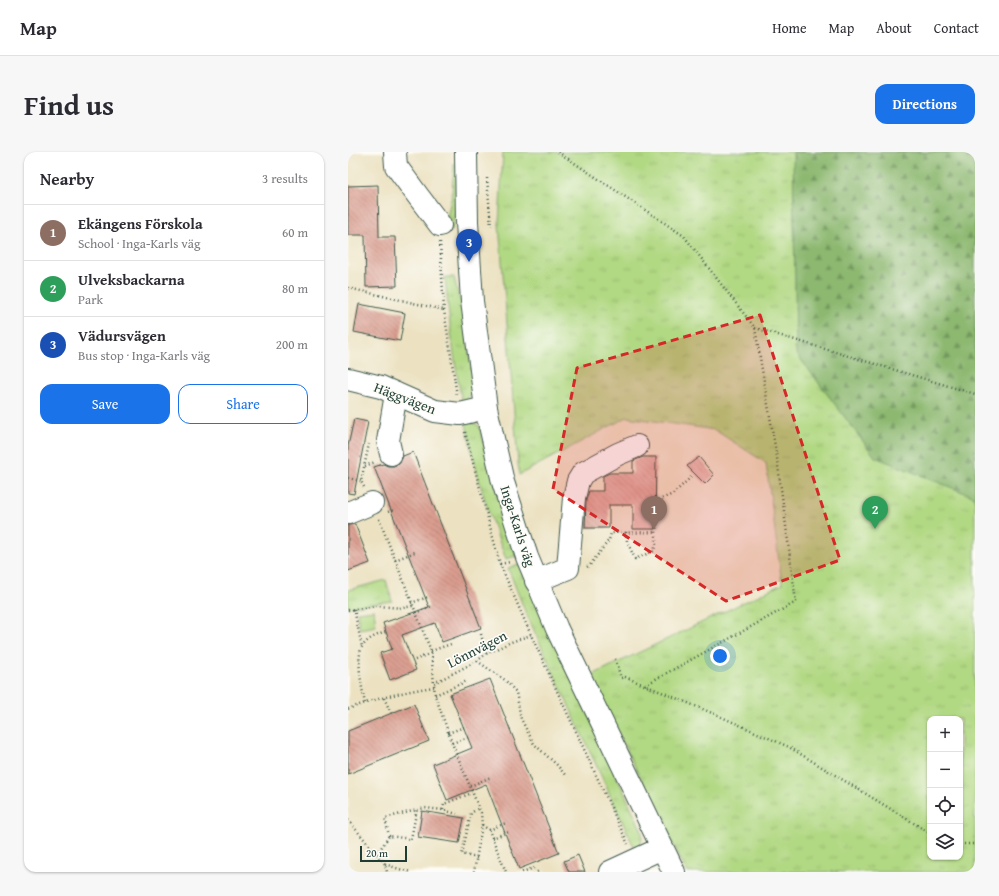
<!DOCTYPE html>
<meta charset="utf-8">
<style>
body{margin:0;font-family:"Gentium Book Plus",serif;background:#f7f7f7;color:#2b2b33}
.controls{position:absolute;right:12px;bottom:12px;display:grid;overflow:hidden;border-radius:8px;box-shadow:0 1px 3px #0004}
.controls button{width:36px;height:36px;display:grid;place-items:center;padding:0;border:0;border-bottom:1px solid #e1e1e2;background:#fff;color:#2b2b33;font:20px sans-serif}
.scale{position:absolute;left:12px;bottom:10px;width:47px;box-sizing:border-box;padding-left:4px;border:2px solid #1f3d34;border-top:0;font-size:11px;line-height:14px;white-space:nowrap;color:#1f3d34;-webkit-text-stroke:3px #fdfcf7;paint-order:stroke}
.you{position:absolute;left:372px;top:504px;width:14px;height:14px;margin:-10px;border:3px solid #fff;border-radius:50%;background:#1a73e8;box-shadow:0 0 0 6px #1a73e833}
.badge{display:grid;place-items:center;width:26px;height:26px;border-radius:50%;background:#1a73e8;color:#fff;font-size:13px;font-weight:700}
.pin{position:absolute;translate:-50% -33px;filter:drop-shadow(0 1px 2px #0008)}
.pin::after{content:'';position:absolute;top:21px;width:14px;height:12px;background:inherit;clip-path:polygon(0 0,100% 0,50% 100%)}
.list{margin:0;padding:0;list-style:none}
h2{display:flex;justify-content:space-between;align-items:center;height:52px;margin:0;padding:0 16px;font-size:17px}
h2 small{font-size:13px;font-weight:400;color:#7c7c81}
.list li{display:grid;grid-template-columns:26px 1fr auto;gap:12px;align-items:center;box-sizing:border-box;height:56px;padding:0 16px;border-top:1px solid #e1e1e2}
.list b{display:block;font-size:15px;white-space:nowrap}
.list p{margin:0;font-size:13px;white-space:nowrap;color:#7c7c81}
.list em{font-size:13px;font-style:normal;color:#7c7c81}
.actions{display:flex;gap:8px;padding:12px 16px}
.actions a{flex:1;padding:9px 0;border:1px solid #1a73e8;border-radius:12px;text-align:center;font-size:14px;color:#1a73e8}
.actions .main{background:#1a73e8;color:#fff}
.icon{flex:none;width:22px;height:22px;fill:none;stroke:currentColor;stroke-width:2;stroke-linecap:round;stroke-linejoin:round}
.map{position:relative;flex:none;width:627px;height:720px;overflow:hidden;border-radius:12px}
header{display:flex;align-items:center;gap:24px;box-sizing:border-box;height:56px;padding:0 20px;background:#fff;border-bottom:1px solid #e1e1e2}
header strong{font-size:19px}
nav{display:flex;gap:22px;margin-inline-start:auto;font-size:14px}
.intro{display:flex;align-items:center;justify-content:space-between;box-sizing:border-box;height:96px;padding:0 24px}
h1{margin:0;font-size:28px}
.button{padding:10px 18px;border-radius:12px;background:#1a73e8;color:#fff;font-size:14px;font-weight:700}
main{display:flex;gap:24px;padding:0 24px}
aside{flex:1;background:#fff;border-radius:12px;box-shadow:0 1px 3px #0004}
.map>svg:first-child{display:block}
.grass{fill:url(#grass-tufts);stroke:#688a5b;fill-rule:evenodd}
.forest{fill:url(#forest-firs);stroke:#567a52}
.building{fill:url(#building-back-hatch)}
.lines{fill:none;stroke-linecap:round;stroke-linejoin:round}
.minor-casing{stroke:#3e5649;stroke-width:24}
.path{stroke:#3e5649;stroke-width:2.5;stroke-dasharray:1 3;stroke-linecap:butt}
.minor{stroke:#fff;stroke-width:22}
.marked{fill:#d62828;fill-opacity:0.2;stroke:#d62828;stroke-width:3;stroke-dasharray:8 5;stroke-linejoin:round}
.labels{text-anchor:middle;dominant-baseline:central;stroke-width:3.5;stroke-linejoin:round;paint-order:stroke}
.street-label{font-size:14px;fill:#1f3d34;stroke:#fdfcf7}
</style>
<header>
<strong>Map</strong>
<nav><a>Home</a><a>Map</a><a>About</a><a>Contact</a></nav>
</header>
<div class="intro"><h1>Find us</h1><a class="button">Directions</a></div>
<main>
<aside>
<h2>Nearby<small>3 results</small></h2>
<ul class="list">
<li><span class="badge" style="background:#8d6e63">1</span><div><b>Ekängens Förskola</b><p>School · Inga-Karls väg</p></div><em>60 m</em></li>
<li><span class="badge" style="background:#2e9e5b">2</span><div><b>Ulveksbackarna</b><p>Park</p></div><em>80 m</em></li>
<li><span class="badge" style="background:#1a4fb4">3</span><div><b>Vädursvägen</b><p>Bus stop · Inga-Karls väg</p></div><em>200 m</em></li>
</ul>
<div class="actions"><a class="main">Save</a><a>Share</a></div>
</aside>
<div class="map">
<svg width="627" height="720" viewBox="0 0 627 720">
<defs>
<pattern id="grass-tufts" width="24" height="20" patternUnits="userSpaceOnUse"><rect width="24" height="20" fill="#b1d882"/><path d="M3 7l-1-3M5 7V3M7 7l1-3M15 17l-1-3M17 17v-4M19 17l1-3" fill="none" stroke="#98ba71"/></pattern>
<pattern id="forest-firs" width="22" height="20" patternUnits="userSpaceOnUse"><rect width="22" height="20" fill="#8cb870"/><path d="M5 1l3.5 6h-7zM16 11l3.5 6h-7z" fill="#72975d"/></pattern>
<pattern id="building-back-hatch" width="6" height="6" patternUnits="userSpaceOnUse"><rect width="6" height="6" fill="#da9d8f"/><path d="M-1 5l2 2M0 0l6 6M5-1l2 2" fill="none" stroke="#b08176"/></pattern>
</defs>
<rect width="100%" height="100%" fill="#fdfcf7"/>
<filter id="ink" filterUnits="userSpaceOnUse"><feTurbulence type="fractalNoise" baseFrequency=".025" numOctaves="2"/><feDisplacementMap in="SourceGraphic" scale="8" xChannelSelector="R" yChannelSelector="G"/><feConvolveMatrix kernelMatrix="1 2 1 2 8 2 1 2 1" color-interpolation-filters="sRGB"/></filter>
<filter id="wash" filterUnits="userSpaceOnUse"><feTurbulence type="fractalNoise" baseFrequency=".012" numOctaves="4" result="noise"/><feDisplacementMap in="SourceGraphic" scale="16" xChannelSelector="R" yChannelSelector="G"/><feGaussianBlur stdDeviation="0.9" result="paint"/><feColorMatrix in="noise" values="0 0 0 0 0 0 0 0 0 0 0 0 0 0 0 0 0 1.4 0 .05"/><feComposite in="paint" operator="in"/></filter>
<g filter="url(#wash)">
<rect width="100%" height="100%" fill="#ece2c2"/>
<g class="grass">
<path d="M 155,0 L 627,0 L 627,720 L 339,720 L 242,524 L 434,432 L 418,311 L 367,278 L 279,265 L 171,323 L 151,72 ZM 582,567 L 612,567 L 612,705 L 582,705 Z"/>
<path d="M 109,11 L 110,46 L 104,79 L 100,79 L 97,74 L 104,43 L 106,12 Z"/>
<path d="M 97,125 L 106,125 L 110,142 L 115,157 L 126,237 C 123,244 120,247 114,250 C 106,209 101,167 97,125 Z"/>
<path d="M 123,270 L 126,271 L 131,274 L 168,404 L 158,407 C 141,365 126,316 118,271 Z"/>
<path d="M 171,412 L 294,679 C 294,687 295,693 287,697 L 177,459 L 160,416 Z"/>
<path d="M 38,428 L 44,449 L 0,455 L 0,438 Z"/>
<path d="M 26,458 L 28,474 L 12,477 L 9,460 Z"/>
</g>
<path class="forest" d="M 445,0 L 627,0 L 627,345 L 527,305 L 448,201 Z"/>
<g id="blocks">
<g class="building">
<path d="M 30,33 L 31,85 L 47,85 L 49,134 L 18,135 L 17,83 L 0,83 L 0,34 Z"/>
<path d="M 11,152 L 57,161 L 52,189 L 6,180 Z"/>
<path d="M 6,267 L 20,270 L 6,342 L 0,341 L 0,294 Z"/>
<path d="M 65,300 L 133,476 L 94,490 L 87,471 L 54,483 L 68,518 L 42,528 L 32,501 L 44,497 L 35,471 L 81,455 L 26,315 L 35,312 L 40,314 L 46,314 L 52,311 L 55,304 Z"/>
<path d="M 295,305 L 308,305 L 307,377 L 285,377 L 285,353 L 261,353 L 261,376 L 237,376 L 238,348 L 241,339 L 255,339 L 255,324 L 262,321 L 285,321 L 285,309 Z"/>
<path d="M 351,305 L 366,323 L 357,332 L 339,314 Z"/>
<path d="M 7,372 L 22,411 L 0,419 L 0,373 Z"/>
<path d="M 142,527 L 211,701 L 171,717 L 138,632 L 99,648 L 85,612 L 124,596 L 102,542 Z"/>
<path d="M 66,552 L 81,589 L 0,622 L 0,579 Z"/>
<path d="M 74,659 L 116,666 L 111,691 L 70,685 Z"/>
<path d="M 230,703 L 237,720 L 221,720 L 216,709 Z"/>
</g>
</g>
</g>
<g filter="url(#ink)">
<use href="#blocks" fill-opacity="0" stroke="#3e5649" stroke-width="1"/>
<g class="lines">
<defs>
<g id="minor">
<path d="M 47,0 L 48,14 L 70,44 L 92,73"/>
<path d="M 118,0 L 119,70 L 124,149 L 138,256 L 155,330 L 179,405 L 209,477 L 326,720"/>
<path d="M 0,227 L 33,235 L 87,259 L 112,262 L 138,256"/>
<path d="M 43,302 L 40,289 L 48,242"/>
<path d="M 0,361 L 24,351"/>
<path d="M 188,429 L 220,416 L 226,346 L 230,329 L 235,321 L 270,302 L 289,294"/>
<path d="M 262,720 L 314,696"/>
</g>
</defs>
<use href="#minor" class="minor-casing"/>
<g class="path">
<path d="M 210,0 L 336,84 L 407,176 L 429,306 L 448,450 L 297,533"/>
<path d="M 139,26 L 143,74"/>
<path d="M 92,90 L 96,158 L 109,244"/>
<path d="M 0,136 L 96,158"/>
<path d="M 407,176 L 627,242"/>
<path d="M 117,280 L 152,412 L 183,483 L 280,692"/>
<path d="M 17,314 L 27,310"/>
<path d="M 0,326 L 13,329"/>
<path d="M 16,335 L 13,329 L 21,292"/>
<path d="M 40,360 L 45,358"/>
<path d="M 31,367 L 83,499 L 87,543 L 104,591 L 133,661 L 134,673 L 126,720"/>
<path d="M 278,380 L 279,389 L 287,407 L 306,399 L 308,392 L 308,380 L 311,348 L 325,342 L 343,325"/>
<path d="M 47,408 L 67,400"/>
<path d="M 152,412 L 162,410"/>
<path d="M 239,415 L 242,413 L 261,388 L 263,381 L 308,380"/>
<path d="M 63,451 L 80,445"/>
<path d="M 6,457 L 14,495"/>
<path d="M 0,458 L 29,454 L 54,456 L 65,454"/>
<path d="M 67,461 L 84,454"/>
<path d="M 133,482 L 138,502"/>
<path d="M 83,499 L 103,492"/>
<path d="M 267,507 L 273,526 L 277,525 L 369,563 L 441,595 L 582,681"/>
<path d="M 67,508 L 83,501"/>
<path d="M 129,509 L 157,528 L 168,540 L 173,567 L 186,592 L 209,613 L 218,624"/>
<path d="M 86,531 L 129,509 L 138,502 L 163,490 L 183,483"/>
<path d="M 87,543 L 119,529"/>
<path d="M 36,546 L 43,561"/>
<path d="M 17,551 C 14,538 8,506 14,495 C 20,486 29,483 38,480"/>
<path d="M 0,557 C 27,547 57,539 86,535"/>
<path d="M 100,581 L 119,574"/>
<path d="M 104,591 L 121,585"/>
<path d="M 122,634 L 143,625"/>
<path d="M 95,658 L 96,652 L 124,641"/>
<path d="M 0,668 L 37,712 L 39,720"/>
<path d="M 134,673 L 141,678 L 158,720"/>
<path d="M 141,678 L 158,671"/>
<path d="M 41,684 L 37,666 L 77,656 L 95,658 L 109,662"/>
<path d="M 144,686 L 161,680"/>
<path d="M 612,692 L 627,692"/>
<path d="M 29,702 L 41,684 L 63,687 L 69,657"/>
<path d="M 129,706 L 114,702 L 123,661 L 131,656"/>
<path d="M 37,712 L 51,717 L 63,720"/>
<path d="M 174,720 L 186,716"/>
<path d="M 189,720 L 191,719 L 191,720"/>
</g>
<use href="#minor" class="minor"/>
</g>
</g>
<path class="marked" d="M 412,163 L 492,408 L 378,449 L 205,337 L 229,216 Z"/>
<g class="labels">
<g class="street-label">
<text transform="translate(57 246) rotate(21)">Häggvägen</text>
<text transform="translate(170 374) rotate(72)">Inga-Karls väg</text>
<text transform="translate(129 497) rotate(-27)">Lönnvägen</text>
</g>
</g>
</svg>
<div class="controls">
<button>+</button>
<button>−</button>
<button><svg class="icon" aria-label="locate" viewBox="0 0 24 24"><circle cx="12" cy="12" r="6"/><path d="M12 2v4M12 18v4M2 12h4M18 12h4"/></svg></button>
<button><svg class="icon" aria-label="layers" viewBox="0 0 24 24"><path d="M12 4l9 5-9 5-9-5zM3 14l9 5 9-5"/></svg></button>
</div>
<div class="scale">20 m</div>
<div class="you"></div>
<div class="pin badge" style="left:306px;top:377px;background:#8d6e63">1</div>
<div class="pin badge" style="left:527px;top:377px;background:#2e9e5b">2</div>
<div class="pin badge" style="left:121px;top:110px;background:#1a4fb4">3</div>
</div>
</main>
